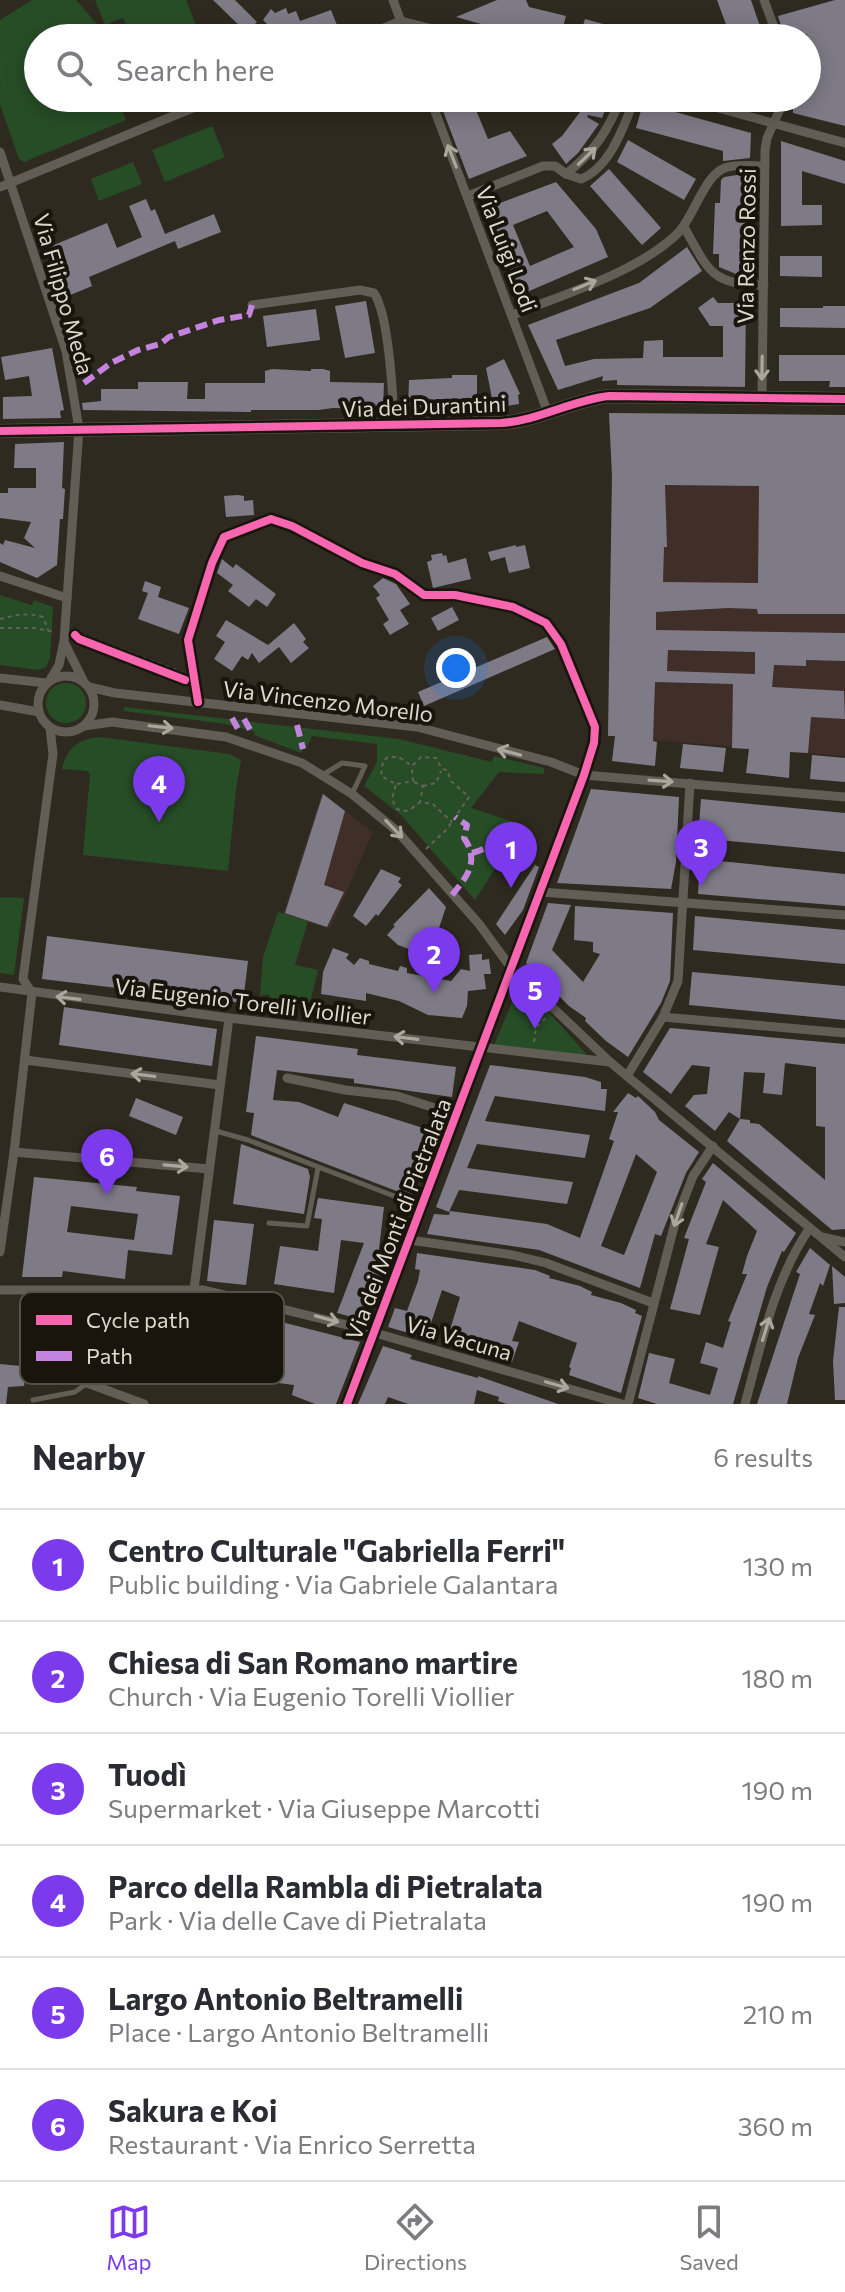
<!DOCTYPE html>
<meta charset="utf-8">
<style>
body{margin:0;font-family:Commissioner,sans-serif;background:#f2f2f3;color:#2b2b33}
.you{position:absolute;left:456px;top:668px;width:28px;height:28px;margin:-20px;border:6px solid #fff;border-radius:50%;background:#1a73e8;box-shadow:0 0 0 12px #1a73e833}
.badge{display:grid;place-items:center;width:52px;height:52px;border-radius:50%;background:#7c3aed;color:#fff;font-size:26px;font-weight:700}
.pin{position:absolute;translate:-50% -66px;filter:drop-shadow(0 2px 4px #0008)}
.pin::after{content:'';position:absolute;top:42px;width:28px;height:24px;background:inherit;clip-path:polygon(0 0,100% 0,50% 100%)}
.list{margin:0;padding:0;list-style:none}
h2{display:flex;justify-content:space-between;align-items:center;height:104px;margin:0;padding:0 32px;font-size:34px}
h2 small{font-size:26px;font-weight:400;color:#7c7c81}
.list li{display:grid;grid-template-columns:52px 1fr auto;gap:24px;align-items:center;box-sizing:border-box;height:112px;padding:0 32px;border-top:2px solid #e1e1e2}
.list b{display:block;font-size:30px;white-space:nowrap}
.list p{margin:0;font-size:26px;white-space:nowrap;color:#7c7c81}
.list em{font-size:26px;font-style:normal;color:#7c7c81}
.icon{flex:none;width:44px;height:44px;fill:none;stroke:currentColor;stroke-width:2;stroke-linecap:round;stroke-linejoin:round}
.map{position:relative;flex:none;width:845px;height:1404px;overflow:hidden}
.search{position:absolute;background:#fff;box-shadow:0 4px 20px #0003;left:24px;right:24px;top:24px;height:88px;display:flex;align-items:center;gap:20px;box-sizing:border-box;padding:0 28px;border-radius:44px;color:#7c7c81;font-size:30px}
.sheet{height:776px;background:#fff}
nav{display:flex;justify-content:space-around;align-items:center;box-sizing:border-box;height:112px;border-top:2px solid #e1e1e2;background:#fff;font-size:22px;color:#7c7c81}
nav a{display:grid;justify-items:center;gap:4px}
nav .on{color:#7c3aed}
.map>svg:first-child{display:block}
.commercial{fill:#402e29}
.green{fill:#274d26}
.building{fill:#7e7b87;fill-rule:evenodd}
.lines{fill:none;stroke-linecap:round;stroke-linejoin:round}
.path{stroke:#66625a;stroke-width:2;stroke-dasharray:4 4;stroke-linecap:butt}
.lane{stroke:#625d55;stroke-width:5}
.street{stroke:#625d55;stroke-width:9}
.secondary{stroke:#625d55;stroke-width:14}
.quiet{stroke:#c483df;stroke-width:6;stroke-dasharray:12 6;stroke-linecap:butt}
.cycleway-casing{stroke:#19150d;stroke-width:13}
.cycleway{stroke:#f766af;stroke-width:8}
.oneway{stroke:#aca79d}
.labels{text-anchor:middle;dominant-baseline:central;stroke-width:8;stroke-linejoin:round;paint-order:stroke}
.street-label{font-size:22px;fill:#ded8cd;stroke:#19150d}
.key{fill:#19150d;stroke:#545047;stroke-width:2}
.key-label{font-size:22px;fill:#ded8cd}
</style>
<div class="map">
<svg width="845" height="1404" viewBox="0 0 845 1404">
<rect width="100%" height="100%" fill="#2f2a1f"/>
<g class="commercial">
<path d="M 609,413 L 845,415 L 845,756 L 608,736 L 612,476 Z"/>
<path d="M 322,793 L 373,832 L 330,929 L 283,914 Z"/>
</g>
<g class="green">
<path d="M 32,0 L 76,0 L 107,36 L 38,38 L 38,98 L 117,98 L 126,120 L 24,162 L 19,159 L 0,104 L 0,20 Z"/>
<path d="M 95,0 L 186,0 L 201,38 L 132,38 L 123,18 L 105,25 Z"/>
<path d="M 212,126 L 225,157 L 165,182 L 152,150 Z"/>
<path d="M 133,162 L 142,184 L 99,201 L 91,179 Z"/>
<path d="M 0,595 L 32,605 L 34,600 L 53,607 L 50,658 L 46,667 L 38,670 L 0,665 Z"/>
<circle cx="66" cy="703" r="20"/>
<path d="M 124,707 L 399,739 L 492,762 L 494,756 L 544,768 L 544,774 L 499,772 L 471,808 L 523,825 L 475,900 L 401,815 L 364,786 L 377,762 L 377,744 L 312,736 L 306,749 L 304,748 L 301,753 L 254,735 L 255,732 L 226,724 L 124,711 Z"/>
<path d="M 100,737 L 229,754 L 241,760 L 236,789 L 228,871 L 83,855 L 90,774 L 87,771 L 62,769 C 67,748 78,739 100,737 Z"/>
<path d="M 0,897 L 24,898 L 14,975 L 0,973 Z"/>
<path d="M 278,912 L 308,921 L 295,965 L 318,970 L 309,1007 L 272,999 L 268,994 L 260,996 L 263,957 Z"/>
<path d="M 521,981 L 587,1055 L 494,1045 Z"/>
</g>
<g class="building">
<path d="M 213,0 L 235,0 L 257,22 L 246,32 Z"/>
<path d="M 497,0 L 526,0 L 529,7 L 566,16 L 560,38 L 550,38 L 497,24 L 499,29 L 456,17 Z"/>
<path d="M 717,0 L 751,0 L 764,38 L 731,38 Z"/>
<path d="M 835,0 L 845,0 L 845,126 L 793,113 L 793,98 L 807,98 L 807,34 L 785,38 L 778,16 Z"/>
<path d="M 286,8 L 288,14 L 296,11 L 300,21 L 331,10 L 337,25 L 316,32 L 315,28 L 287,38 L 280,38 L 275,24 L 270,27 L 263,20 L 271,9 L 275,13 Z"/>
<path d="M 585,19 L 643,35 L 642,38 L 579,38 Z"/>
<path d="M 438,98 L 471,98 L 488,139 L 510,131 L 527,156 L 469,179 Z"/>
<path d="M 540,98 L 610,98 L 602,118 L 588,115 L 587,117 L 599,124 L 578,153 L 566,164 L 552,144 L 562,136 L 580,112 L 540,101 Z"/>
<path d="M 643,103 L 751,133 L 750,158 L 723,161 L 723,151 L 636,128 Z"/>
<path d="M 628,140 L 696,179 L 684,200 L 617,162 Z"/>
<path d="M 781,141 L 845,161 L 845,184 L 802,171 L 802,205 L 822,205 L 822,225 L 781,226 Z"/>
<path d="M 609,169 L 661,228 L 642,245 L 590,186 Z"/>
<path d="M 750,173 L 747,276 L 741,276 L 719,267 L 719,254 L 713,254 L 715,203 L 720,203 L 721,180 L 724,177 Z"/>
<path d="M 556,182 L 596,229 L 608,257 L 520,295 L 484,209 ZM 547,211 L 574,247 L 530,266 L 513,225 Z"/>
<path d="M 146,199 L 151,211 L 155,209 L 165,234 L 214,214 L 221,232 L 178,249 L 175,241 L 89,277 L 92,286 L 68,296 L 49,247 L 107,223 L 117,248 L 142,237 L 129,206 Z"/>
<path d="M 687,247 L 702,271 L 650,308 L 556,340 L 565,366 L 594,359 L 643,358 L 644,341 L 663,340 L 663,357 L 723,357 L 723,326 L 710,326 L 698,308 L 713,297 L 718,303 L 746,303 L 745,387 L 617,385 L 617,380 L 602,381 L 603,376 L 558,390 L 528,325 L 639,283 Z"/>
<path d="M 780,256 L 822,256 L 822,277 L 780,276 Z"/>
<path d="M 366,301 L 375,353 L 345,358 L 335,306 Z"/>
<path d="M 823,306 L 845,306 L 845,328 L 780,327 L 780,308 L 823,308 Z"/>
<path d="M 316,309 L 320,340 L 267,347 L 263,316 Z"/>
<path d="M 52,348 L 64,410 L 60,411 L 61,418 L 3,419 L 3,397 L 32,396 L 29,376 L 5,380 L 1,357 Z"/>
<path d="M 779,355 L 845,355 L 845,387 L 829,387 L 830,381 L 779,381 Z"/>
<path d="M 504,359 L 520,394 L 518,395 L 519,404 L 494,408 L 486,368 Z"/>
<path d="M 272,369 L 311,371 L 311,369 L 323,369 L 330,371 L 330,382 L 384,383 L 383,409 L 333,408 L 318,410 L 251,410 L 251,412 L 83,410 L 82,403 L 101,401 L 101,389 L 138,389 L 138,382 L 188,382 L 187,399 L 205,399 L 205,383 L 265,383 L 265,371 Z"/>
<path d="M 452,375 L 477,375 L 477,409 L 408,407 L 409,380 L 452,378 Z"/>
<path d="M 609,413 L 845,415 L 845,614 L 758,614 L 757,609 L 728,608 L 656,612 L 656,630 L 845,633 L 845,661 L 806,660 L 806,666 L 774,665 L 772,687 L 844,691 L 845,719 L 811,717 L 808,753 L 790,752 L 789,778 L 746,773 L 749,749 L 732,748 L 733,684 L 655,682 L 653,741 L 657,742 L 655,766 L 612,761 L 615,736 L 608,736 L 612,476 ZM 665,485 L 759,486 L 758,583 L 663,582 L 664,547 L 667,547 ZM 668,650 L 755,652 L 755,674 L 667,671 Z"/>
<path d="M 64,442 L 62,488 L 65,489 L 63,519 L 60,519 L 57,565 L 37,578 L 0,562 L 0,543 L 3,545 L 5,540 L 35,548 L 24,538 L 31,522 L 0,518 L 0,493 L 8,493 L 8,488 L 36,488 L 36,468 L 14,468 L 15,444 Z"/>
<path d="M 238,495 L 244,496 L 244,501 L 253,500 L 254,515 L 226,517 L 224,496 Z"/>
<path d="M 516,545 L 516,547 L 525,545 L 530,568 L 509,573 L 505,557 L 491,561 L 488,552 Z"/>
<path d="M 442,553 L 443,556 L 446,555 L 448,563 L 466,558 L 471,579 L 433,588 L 427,562 L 432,560 L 431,555 Z"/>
<path d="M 222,559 L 233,568 L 236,564 L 276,594 L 267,607 L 256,599 L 249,607 L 228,591 L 233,585 L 217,573 Z"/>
<path d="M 383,578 L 396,584 L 410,604 L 400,610 L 409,624 L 390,635 L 383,624 L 389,620 L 376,598 L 380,595 L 373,586 Z"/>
<path d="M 145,581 L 161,587 L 158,597 L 189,608 L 179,634 L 138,619 L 148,593 L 142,591 Z"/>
<path d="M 452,607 L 459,620 L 438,631 L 431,618 Z"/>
<path d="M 226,620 L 268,645 L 294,623 L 306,639 L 303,642 L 309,648 L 291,663 L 279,647 L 259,663 L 252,653 L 248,660 L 242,656 L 232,671 L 214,659 L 225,642 L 216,636 Z"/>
<path d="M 547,637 L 555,649 L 424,706 L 418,692 Z"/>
<path d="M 683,744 L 726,748 L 723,772 L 680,768 Z"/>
<path d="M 812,755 L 845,758 L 845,782 L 810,779 Z"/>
<path d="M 591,789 L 679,797 L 676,862 L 671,889 L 557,883 Z"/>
<path d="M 323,794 L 345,811 L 324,885 L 344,892 L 327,927 L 285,913 Z"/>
<path d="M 701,799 L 845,813 L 845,852 L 698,838 Z"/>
<path d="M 700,859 L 845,874 L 845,906 L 698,894 Z"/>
<path d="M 535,865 L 539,867 L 523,910 L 505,935 L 496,924 Z"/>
<path d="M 381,869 L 401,878 L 398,882 L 402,885 L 378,916 L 376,914 L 366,926 L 353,916 Z"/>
<path d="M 429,888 L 446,907 L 437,934 L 425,955 L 398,945 L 387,935 L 395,926 L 393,925 Z"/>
<path d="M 548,903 L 571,905 L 552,950 L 583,982 L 600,954 L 593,952 L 593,942 L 574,940 L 575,906 L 673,913 L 670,981 L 661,1003 L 628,1057 L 606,1041 L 585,1021 L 586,1018 L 569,1006 L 526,963 Z"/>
<path d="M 695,916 L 845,930 L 845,964 L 693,950 Z"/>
<path d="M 47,936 L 248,961 L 243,1003 L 42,979 Z"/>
<path d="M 333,948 L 349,954 L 346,958 L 354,965 L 360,958 L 369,961 L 369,964 L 398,971 L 400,966 L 407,968 L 407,973 L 451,981 L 461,969 L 470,971 L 469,955 L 482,954 L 482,960 L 489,959 L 491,974 L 484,974 L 486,989 L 468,991 L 467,1006 L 462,1018 L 428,1015 L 399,1001 L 366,993 L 366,1001 L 321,994 L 323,972 Z"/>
<path d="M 692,972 L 845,986 L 845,1020 L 689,1005 Z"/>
<path d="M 64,1007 L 217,1029 L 212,1066 L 59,1045 Z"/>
<path d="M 670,1028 L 845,1044 L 845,1229 L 832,1230 L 727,1141 L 740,1119 L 750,1120 L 750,1123 L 759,1124 L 825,1180 L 825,1127 L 816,1126 L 816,1067 L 785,1063 L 782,1095 L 763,1093 L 765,1073 L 744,1072 L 740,1119 L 729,1112 L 715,1131 L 685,1106 L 694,1095 L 707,1094 L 710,1067 L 692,1065 L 671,1094 L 643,1072 Z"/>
<path d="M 256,1036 L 358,1049 L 357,1055 L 456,1067 L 452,1097 L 354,1083 L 354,1079 L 277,1070 L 273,1100 L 299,1102 L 338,1117 L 344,1103 L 439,1133 L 412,1197 L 251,1135 L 254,1113 L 246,1112 Z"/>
<path d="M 490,1065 L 585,1077 L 601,1082 L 601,1089 L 607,1089 L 605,1111 L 495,1096 L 485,1121 L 590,1135 L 585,1158 L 477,1144 L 467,1168 L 573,1182 L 567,1204 L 459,1190 L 449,1212 L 436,1207 Z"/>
<path d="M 628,1093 L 636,1098 L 638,1096 L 655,1112 L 659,1120 L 699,1152 L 686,1173 L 661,1236 L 655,1234 L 640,1288 L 539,1250 L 427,1234 L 434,1214 L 449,1215 L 450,1211 L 547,1224 L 580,1238 L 614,1141 L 609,1139 L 618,1112 L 613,1112 ZM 636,1154 L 657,1172 L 624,1255 L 601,1246 Z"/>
<path d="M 136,1098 L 183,1117 L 176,1135 L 129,1116 Z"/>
<path d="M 241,1144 L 308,1169 L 310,1177 L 304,1214 L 233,1204 Z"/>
<path d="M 713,1163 L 796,1233 L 784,1252 L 782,1251 L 767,1287 L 733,1404 L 657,1404 L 638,1398 L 649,1353 L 675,1359 L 669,1383 L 710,1395 L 718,1368 L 700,1363 L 706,1342 L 723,1348 L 731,1322 L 728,1321 L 747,1274 L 742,1274 L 747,1256 L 757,1231 L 723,1200 L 706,1244 L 719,1247 L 700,1315 L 670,1309 L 689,1239 L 684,1238 L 706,1182 L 702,1179 Z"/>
<path d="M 34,1177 L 137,1187 L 136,1191 L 180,1196 L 172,1255 L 128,1250 L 125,1279 L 63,1271 L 62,1277 L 22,1277 ZM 71,1206 L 138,1214 L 134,1240 L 67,1232 Z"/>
<path d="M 318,1198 L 384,1207 L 378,1257 L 390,1261 L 367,1321 L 337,1313 L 364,1243 L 341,1240 L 334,1293 L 274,1284 L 280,1246 L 318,1251 L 322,1219 L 314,1218 Z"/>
<path d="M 214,1220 L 254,1224 L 246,1285 L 207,1281 Z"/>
<path d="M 810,1248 L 830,1265 L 823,1286 L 820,1283 L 809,1314 L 815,1315 L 798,1358 L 787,1404 L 757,1404 L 800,1274 L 796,1272 Z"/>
<path d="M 417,1253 L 535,1270 L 550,1276 L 549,1278 L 580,1286 L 592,1292 L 591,1295 L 621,1303 L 636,1310 L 635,1313 L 642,1316 L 621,1393 L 569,1375 L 571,1368 L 569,1367 L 577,1343 L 519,1321 L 512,1341 L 519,1342 L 512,1362 L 446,1343 L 460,1297 L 442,1290 L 426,1338 L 388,1327 L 395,1308 L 407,1311 L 418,1281 L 420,1270 L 415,1269 Z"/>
<path d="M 832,1266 L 845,1277 L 845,1303 L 834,1304 Z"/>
<path d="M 171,1302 L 215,1305 L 360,1342 L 336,1404 L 315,1404 L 292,1395 L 294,1385 L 247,1379 L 250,1358 L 176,1350 L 180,1315 L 172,1314 Z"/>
<path d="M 839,1307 L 845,1307 L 845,1400 L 835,1400 L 833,1361 Z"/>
<path d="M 383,1346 L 412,1355 L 410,1359 L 478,1378 L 478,1376 L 558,1404 L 507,1404 L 498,1401 L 499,1397 L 477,1390 L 474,1404 L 408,1404 L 388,1397 L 385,1404 L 358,1404 Z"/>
<path d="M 0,1364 L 31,1367 L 30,1379 L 25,1379 L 24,1386 L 8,1387 L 6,1404 L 0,1404 Z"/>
</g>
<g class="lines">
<g class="path">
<path d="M 0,619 C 15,615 27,612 43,617 L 48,630"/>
<path d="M 0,628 L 35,628 L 54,632"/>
<path d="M 76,635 L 78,633 L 181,672"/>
<path d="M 414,782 L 423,786 L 420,802"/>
<path d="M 397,784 L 413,781 L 412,768"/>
<path d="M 423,786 L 436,783 L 441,771"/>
<path d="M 426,849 L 447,829 L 469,797 L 451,781 L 447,770 L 442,769 L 436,758 L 421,757 L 412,766 L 399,757 L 388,757 L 383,761 L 381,776 L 396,784 L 392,799 L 397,809 C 408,814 412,808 420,802 L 433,804 L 452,822"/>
<path d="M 534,1042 L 536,1027 L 547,1017"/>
</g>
<g class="lane">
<path d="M 324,774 L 342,763 L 365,766 L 352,794"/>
<path d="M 216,1131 L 248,1140 L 420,1206"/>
<path d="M 269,1223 L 307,1226 L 318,1168"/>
<path d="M 33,1400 L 75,1392 L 86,1384"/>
</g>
<g class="street">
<path d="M 393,0 L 407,38"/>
<path d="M 764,0 L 778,38"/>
<path d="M 401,21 L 469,38"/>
<path d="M 360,38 L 401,21"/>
<path d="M 430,98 L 548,413"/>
<path d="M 682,98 L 845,143"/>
<path d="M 0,152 L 66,351 L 79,429 L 64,641 L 59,665 L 50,680"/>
<path d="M 566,174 L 581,179 C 611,167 624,125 635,98"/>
<path d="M 0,187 L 217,98"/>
<path d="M 468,196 L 543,166 L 555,166 L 566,174 C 594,152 608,131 621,98"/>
<path d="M 684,227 C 708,269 711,286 764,285"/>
<path d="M 252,305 L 360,290 L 374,293 C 389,315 393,396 394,425"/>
<path d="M 513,315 C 564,294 638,272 677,234 C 694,218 705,171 728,167 C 740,164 753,166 765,166"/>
<path d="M 762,398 L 765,150 L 767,138 L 785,98"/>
<path d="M 0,576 L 67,598"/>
<path d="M 65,644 L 83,680"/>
<circle cx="66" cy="704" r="28"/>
<path d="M 0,678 L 46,683"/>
<path d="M 89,687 L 115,693 L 417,727 L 551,762 L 584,775 L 845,797"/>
<path d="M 198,702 L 188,640 L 212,563 L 224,537 L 271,519 L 292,526 L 362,563 L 395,574 L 424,595 L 455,595 L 513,607 L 546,623 L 561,644 L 595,727 L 594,743 L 584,775 L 347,1404"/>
<path d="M 0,705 L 39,712"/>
<path d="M 84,726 L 112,722 L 226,737 L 302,763 L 352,794 L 397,831 L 479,924 L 512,969 L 610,1062 L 845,1257"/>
<path d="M 541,892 L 845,915"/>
<path d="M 0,987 L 229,1018 L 610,1062"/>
<path d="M 32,993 L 23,979 L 53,754 L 50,728"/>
<path d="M 663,1017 L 845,1033"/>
<path d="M 25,1060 L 220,1085"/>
<path d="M 627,1076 L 663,1017 L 678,981 L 690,783"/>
<path d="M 287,1078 L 345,1090 L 397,1096 L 457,1115"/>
<path d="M 14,1152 L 209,1169"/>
<path d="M 822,1237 L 845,1242"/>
<path d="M 410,1240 L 513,1255 L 546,1263 L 653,1303"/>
<path d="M 0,1252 L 14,1152 L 32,993"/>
<path d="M 194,1289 L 229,1018"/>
<path d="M 0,1290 L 204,1290 L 351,1326 L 622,1404"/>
<path d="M 87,1383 L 144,1404"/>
<path d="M 628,1404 L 675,1223 L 693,1176 L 713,1146"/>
<path d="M 745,1404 C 761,1345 774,1281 809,1229"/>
</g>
<path class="secondary" d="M 0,431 L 501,423 C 538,421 572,400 609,396 L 845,399"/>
<g class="quiet">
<path d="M 84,383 L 111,363 L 138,350 L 160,344 L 169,337 L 219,320 L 249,315 L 252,305"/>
<path d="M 232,718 L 238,729"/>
<path d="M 244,719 L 252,733"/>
<path d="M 297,725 L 303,749"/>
<path d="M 472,853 C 490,849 503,836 514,821"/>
<path d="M 452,895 C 467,877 480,861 464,838 L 467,825 L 455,817"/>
</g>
<defs>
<g id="cycleway">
<path d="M 0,431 L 501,423 C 538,421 572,400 609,396 L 845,399"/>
<path d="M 75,635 L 79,639 L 185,680"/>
<path d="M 198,702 L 188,640 L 212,563 L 224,537 L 271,519 L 292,526 L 362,563 L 395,574 L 424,595 L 455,595 L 513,607 L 546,623 L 561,644 L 595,727 L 594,743 L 584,775 L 347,1404"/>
</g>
</defs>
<use href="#cycleway" class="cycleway-casing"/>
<use href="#cycleway" class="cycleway"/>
</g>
<defs><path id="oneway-shaft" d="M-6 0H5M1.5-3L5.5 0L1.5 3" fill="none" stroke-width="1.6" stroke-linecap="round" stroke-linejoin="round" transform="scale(2)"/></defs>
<g class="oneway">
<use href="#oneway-shaft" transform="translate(452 156) rotate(-111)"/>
<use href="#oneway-shaft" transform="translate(587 156) rotate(-44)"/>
<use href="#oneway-shaft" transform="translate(585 285) rotate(-22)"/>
<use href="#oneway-shaft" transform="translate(762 368) rotate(91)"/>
<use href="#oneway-shaft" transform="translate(161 727) rotate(6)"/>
<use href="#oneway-shaft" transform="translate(509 752) rotate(-165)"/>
<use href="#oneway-shaft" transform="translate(661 781) rotate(4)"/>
<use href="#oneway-shaft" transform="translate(394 829) rotate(46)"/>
<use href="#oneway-shaft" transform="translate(68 998) rotate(-173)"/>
<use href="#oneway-shaft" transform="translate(406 1038) rotate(-173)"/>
<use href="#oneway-shaft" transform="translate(143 1075) rotate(-173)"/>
<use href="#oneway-shaft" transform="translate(176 1166) rotate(5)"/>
<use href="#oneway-shaft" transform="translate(678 1215) rotate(109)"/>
<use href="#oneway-shaft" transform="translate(327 1319) rotate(15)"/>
<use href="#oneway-shaft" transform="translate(766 1329) rotate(-73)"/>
<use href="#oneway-shaft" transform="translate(557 1385) rotate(16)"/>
</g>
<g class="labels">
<g class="street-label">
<text transform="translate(746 246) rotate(-89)">Via Renzo Rossi</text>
<text transform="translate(507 249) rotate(69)">Via Luigi Lodi</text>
<text transform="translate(64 294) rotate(74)">Via Filippo Meda</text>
<text transform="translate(424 406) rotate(-2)">Via dei Durantini</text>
<text transform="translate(328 701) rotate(7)">Via Vincenzo Morello</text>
<text transform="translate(243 1001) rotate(7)">Via Eugenio Torelli Viollier</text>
<text transform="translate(398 1219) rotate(-69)">Via dei Monti di Pietralata</text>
<text transform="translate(459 1338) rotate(16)">Via Vacuna</text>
</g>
</g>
<rect x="20" y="1292" width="264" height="92" rx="12" class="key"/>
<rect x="36" y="1315" width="36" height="10" fill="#f766af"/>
<rect x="36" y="1351" width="36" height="10" fill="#c483df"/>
<g class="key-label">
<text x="86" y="1328">Cycle path</text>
<text x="86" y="1364">Path</text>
</g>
</svg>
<div class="you"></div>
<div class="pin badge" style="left:511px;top:888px">1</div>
<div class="pin badge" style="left:434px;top:993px">2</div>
<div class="pin badge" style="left:701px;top:886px">3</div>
<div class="pin badge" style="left:159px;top:822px">4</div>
<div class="pin badge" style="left:535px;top:1029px">5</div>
<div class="pin badge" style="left:107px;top:1195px">6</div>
<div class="search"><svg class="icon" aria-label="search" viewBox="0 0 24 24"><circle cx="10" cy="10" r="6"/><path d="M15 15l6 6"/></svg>Search here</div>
</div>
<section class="sheet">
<h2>Nearby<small>6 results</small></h2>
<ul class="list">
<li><span class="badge">1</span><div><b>Centro Culturale &quot;Gabriella Ferri&quot;</b><p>Public building · Via Gabriele Galantara</p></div><em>130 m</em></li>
<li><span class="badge">2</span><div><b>Chiesa di San Romano martire</b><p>Church · Via Eugenio Torelli Viollier</p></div><em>180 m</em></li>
<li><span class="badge">3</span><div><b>Tuodì</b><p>Supermarket · Via Giuseppe Marcotti</p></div><em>190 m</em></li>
<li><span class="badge">4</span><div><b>Parco della Rambla di Pietralata</b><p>Park · Via delle Cave di Pietralata</p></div><em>190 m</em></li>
<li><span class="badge">5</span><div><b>Largo Antonio Beltramelli</b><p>Place · Largo Antonio Beltramelli</p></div><em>210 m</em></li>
<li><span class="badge">6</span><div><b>Sakura e Koi</b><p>Restaurant · Via Enrico Serretta</p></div><em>360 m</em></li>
</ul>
</section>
<nav>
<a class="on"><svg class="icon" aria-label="map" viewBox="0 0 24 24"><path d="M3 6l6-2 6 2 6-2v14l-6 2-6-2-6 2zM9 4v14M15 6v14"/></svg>Map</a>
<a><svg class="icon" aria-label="directions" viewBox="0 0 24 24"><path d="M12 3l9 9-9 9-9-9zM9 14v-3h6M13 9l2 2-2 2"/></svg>Directions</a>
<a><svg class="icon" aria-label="saved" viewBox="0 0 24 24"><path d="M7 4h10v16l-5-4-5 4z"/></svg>Saved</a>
</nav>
